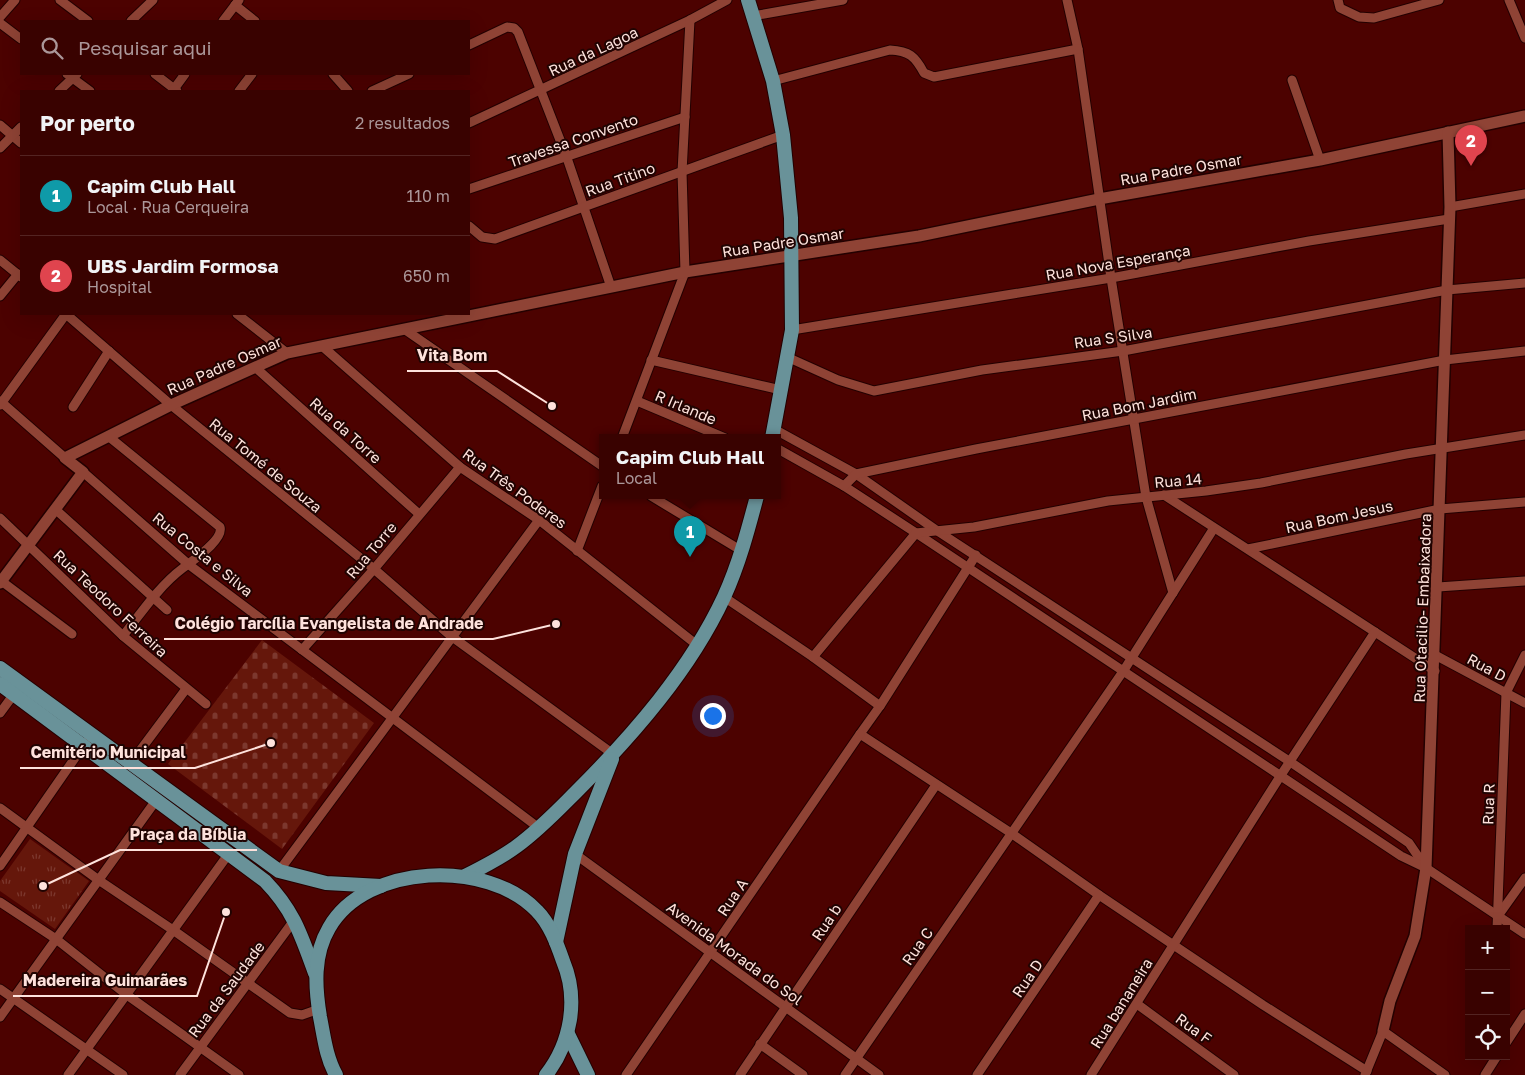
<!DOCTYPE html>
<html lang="pt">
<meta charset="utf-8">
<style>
body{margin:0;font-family:"Golos Text",sans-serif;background:#400c0a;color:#f1f3f6}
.controls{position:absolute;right:15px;bottom:15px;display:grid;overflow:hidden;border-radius:0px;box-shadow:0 5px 20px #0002}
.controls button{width:45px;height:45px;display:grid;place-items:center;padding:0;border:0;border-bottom:1px solid #532422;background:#390200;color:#f1f3f6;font:25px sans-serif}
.you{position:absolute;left:712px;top:715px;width:18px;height:18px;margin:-12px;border:4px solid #fff;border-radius:50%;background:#1a73e8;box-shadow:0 0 0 8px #1a73e833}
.badge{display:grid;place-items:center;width:32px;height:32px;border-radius:50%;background:#55cadf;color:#fff;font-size:16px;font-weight:700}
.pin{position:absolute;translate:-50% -41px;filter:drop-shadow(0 1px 2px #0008)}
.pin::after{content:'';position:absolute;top:26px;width:18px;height:15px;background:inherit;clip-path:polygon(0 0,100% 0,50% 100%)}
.popup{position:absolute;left:599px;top:434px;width:182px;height:65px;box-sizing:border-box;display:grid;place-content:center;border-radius:0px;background:#390200;filter:drop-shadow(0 1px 4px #0005);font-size:16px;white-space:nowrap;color:#ab9799}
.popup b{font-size:19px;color:#f1f3f6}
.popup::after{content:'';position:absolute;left:50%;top:100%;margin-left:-10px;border:10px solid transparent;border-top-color:#390200}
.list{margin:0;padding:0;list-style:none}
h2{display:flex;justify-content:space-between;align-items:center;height:65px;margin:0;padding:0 20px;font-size:21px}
h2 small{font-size:16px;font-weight:400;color:#ab9799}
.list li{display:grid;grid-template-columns:32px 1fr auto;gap:15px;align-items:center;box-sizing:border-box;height:80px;padding:0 20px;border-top:1px solid #532422}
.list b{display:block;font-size:19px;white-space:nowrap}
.list p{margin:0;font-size:16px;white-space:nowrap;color:#ab9799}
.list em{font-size:16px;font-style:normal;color:#ab9799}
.icon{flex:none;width:28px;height:28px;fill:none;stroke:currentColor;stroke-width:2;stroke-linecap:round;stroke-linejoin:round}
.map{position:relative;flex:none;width:1525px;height:1075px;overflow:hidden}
.search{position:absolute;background:#390200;box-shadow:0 5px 20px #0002;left:20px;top:20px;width:450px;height:55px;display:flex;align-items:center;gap:12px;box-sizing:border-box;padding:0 18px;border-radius:0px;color:#ab9799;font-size:19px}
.panel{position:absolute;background:#390200;box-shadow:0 5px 20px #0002;left:20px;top:90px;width:450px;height:225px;border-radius:0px}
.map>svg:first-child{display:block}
.grass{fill:url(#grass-tufts)}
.cemetery{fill:url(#cemetery-stones)}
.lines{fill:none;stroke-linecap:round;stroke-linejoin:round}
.minor-casing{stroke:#230100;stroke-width:11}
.tertiary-casing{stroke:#230100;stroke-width:14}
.primary-casing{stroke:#230100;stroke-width:16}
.minor{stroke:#8f4335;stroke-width:9}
.tertiary{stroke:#8f4335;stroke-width:11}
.primary{stroke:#699299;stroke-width:14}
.labels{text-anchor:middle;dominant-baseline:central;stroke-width:4;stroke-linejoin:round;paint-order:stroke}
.street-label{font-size:15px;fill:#fee2dc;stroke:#200402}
.leader{fill:none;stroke:#fee2dc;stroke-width:2}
.callout-dot{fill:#fee2dc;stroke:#200402;stroke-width:2}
.callout-label{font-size:16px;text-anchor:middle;font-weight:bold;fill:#fee2dc;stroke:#200402;stroke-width:4;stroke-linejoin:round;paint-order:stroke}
</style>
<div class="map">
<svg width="1525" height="1075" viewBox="0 0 1525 1075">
<defs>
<pattern id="grass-tufts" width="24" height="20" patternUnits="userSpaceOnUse" patternTransform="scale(1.25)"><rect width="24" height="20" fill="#65170b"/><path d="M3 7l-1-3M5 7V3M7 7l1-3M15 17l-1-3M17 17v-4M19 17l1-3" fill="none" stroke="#7c382e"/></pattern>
<pattern id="cemetery-stones" width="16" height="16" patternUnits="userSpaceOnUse" patternTransform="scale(1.25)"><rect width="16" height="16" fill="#65170b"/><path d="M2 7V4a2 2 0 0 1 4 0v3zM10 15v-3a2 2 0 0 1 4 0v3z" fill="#7c382e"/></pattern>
</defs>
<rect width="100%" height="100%" fill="#4c0200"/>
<path class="grass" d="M 30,839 L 89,881 L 55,929 L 0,891 L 0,881 Z"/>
<path class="cemetery" d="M 262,640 L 374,723 L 282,849 L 168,764 Z"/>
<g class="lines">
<defs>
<g id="minor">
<path d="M 60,0 L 88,21"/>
<path d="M 1067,0 L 1078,49 L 1111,278 L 1146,497 L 1173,593"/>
<path d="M 1338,0 L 1340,8 L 1359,17 L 1374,18 L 1439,0"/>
<path d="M 1509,0 L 1525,38"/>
<path d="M 235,5 L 255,21"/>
<path d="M 753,16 L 843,0"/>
<path d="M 0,17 L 15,0"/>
<path d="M 131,21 L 153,0"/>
<path d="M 223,21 L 239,0"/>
<path d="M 0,23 L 21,39"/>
<path d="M 469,45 L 507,27 L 514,28 L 518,32 L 567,158 L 611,287"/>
<path d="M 67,74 L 90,91"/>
<path d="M 155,74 L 177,91"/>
<path d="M 333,74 L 348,91"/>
<path d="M 1292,80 L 1320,160"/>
<path d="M 773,81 L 890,50 C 909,51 915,56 924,73 L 934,77 L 1078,49"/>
<path d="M 174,89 L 185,74"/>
<path d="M 59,91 L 77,74"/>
<path d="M 239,91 L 252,74"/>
<path d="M 372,91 L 409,74"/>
<path d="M 469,123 L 690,20 L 727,0"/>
<path d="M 0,125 L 21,143"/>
<path d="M 0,148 L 21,127"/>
<path d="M 469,189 L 685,117"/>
<path d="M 1450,207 L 1525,194"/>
<path d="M 469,226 L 482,237 L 495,239 L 783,135"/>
<path d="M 0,260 L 21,277"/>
<path d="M 0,296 L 18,274"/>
<path d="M 66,314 L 171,405 L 374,569 L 451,636 L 613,754"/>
<path d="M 237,314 L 287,353"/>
<path d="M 404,329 L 602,466"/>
<path d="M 792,330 L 1111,278 L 1309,241 L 1449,219"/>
<path d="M 322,346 L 460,467 L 539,520 L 697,645"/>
<path d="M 787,357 L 838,380 L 874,391 L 982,370 L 1123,351 L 1447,290 L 1525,283"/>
<path d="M 651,360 L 781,390"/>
<path d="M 255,367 L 419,514"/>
<path d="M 0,401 L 65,458"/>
<path d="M 637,401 L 725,438"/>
<path d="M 0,405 L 66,314"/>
<path d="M 73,407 L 109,351"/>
<path d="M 774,429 L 856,474 L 936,530 L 1289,761 L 1409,843 L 1426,868"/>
<path d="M 108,436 L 220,527 C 224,540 193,560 183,568 C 160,585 141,613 123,636"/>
<path d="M 622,438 L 685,272 L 682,172 L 690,20"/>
<path d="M 778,449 L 844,486 L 916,533 L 1401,856 L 1426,868 L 1525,934"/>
<path d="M 83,472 L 188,564 L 539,828"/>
<path d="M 844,486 L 856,474 L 976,449 L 1445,360 L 1525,351"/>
<path d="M 1164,495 L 1435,671"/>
<path d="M 651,496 L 742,551"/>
<path d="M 55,509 L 167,610"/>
<path d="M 0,518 L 123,636 L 206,704"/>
<path d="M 1248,549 L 1440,509 L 1525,502"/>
<path d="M 577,551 L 602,486"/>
<path d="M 0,580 L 72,634"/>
<path d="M 1438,587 L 1525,581"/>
<path d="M 724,597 L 813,657 L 880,706 L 860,734 L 1011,833 L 1099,895 L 1263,1005 L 1367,1071"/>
<path d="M 302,650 L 374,569 L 460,467"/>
<path d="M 1435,655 L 1525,703"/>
<path d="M 813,657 L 916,533 L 974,527 L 1108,501 L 1206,491 L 1261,483 L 1406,454 L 1525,435"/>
<path d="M 880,706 L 976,555"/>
<path d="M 0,713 L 14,694"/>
<path d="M 130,764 L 186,689"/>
<path d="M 0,808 L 100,881 L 173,930 L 290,1013 L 302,1015 L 319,1009"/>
<path d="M 575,854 L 879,1075"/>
<path d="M 0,866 L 86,742"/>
<path d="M 279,871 C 366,755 452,637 539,520"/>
<path d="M 0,902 L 56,939 L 127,995 L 239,1075"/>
<path d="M 1498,916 L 1525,878"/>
<path d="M 1497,929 L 1506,693 L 1525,655"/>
<path d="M 0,989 L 123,1075"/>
<path d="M 1137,1004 L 1234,1075"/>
<path d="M 0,1017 L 157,799"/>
<path d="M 1506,1043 L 1525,1014"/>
<path d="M 760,1044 L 803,1075"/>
<path d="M 68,1075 L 230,852"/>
<path d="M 180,1075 L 295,919"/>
<path d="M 626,1075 L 860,734"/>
<path d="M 740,1075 L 936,785"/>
<path d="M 845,1075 L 1124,670 L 1214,528"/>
<path d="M 977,1075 L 1099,895"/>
<path d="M 1091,1075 L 1281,775 L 1375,632"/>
<path d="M 1365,1075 L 1383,1031 L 1445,1075"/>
<path d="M 1485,1075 L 1497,1056"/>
</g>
<g id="tertiary">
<path d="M 0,583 L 83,472 L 65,458 L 171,405 L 287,353 L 685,272 L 919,236 L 1099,199 L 1320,160 L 1525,116"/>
<path d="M 1383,1031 L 1390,1001 L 1415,936 L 1426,868 L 1450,207 L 1448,132"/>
</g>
<g id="primary">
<path d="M 748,0 L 773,81 L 783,135 L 791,218 L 792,330 L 772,438"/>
<path d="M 0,668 L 279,871 L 326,883 L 381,886"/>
<path d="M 0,684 L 265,881 C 294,911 301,935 315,973"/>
<path d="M 465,876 C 483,867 501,858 517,846 C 539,830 557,811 576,792 C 633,735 690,670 724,597 C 739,564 748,530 757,496"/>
<path d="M 556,942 L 575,854 L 612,759"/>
<path d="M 568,1034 L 588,1075"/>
<path d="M 336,1075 C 326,1057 324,1037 320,1017 C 315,987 313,955 329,928 C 366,863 488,859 537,911 C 550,924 557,944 563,961 C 579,999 571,1043 546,1075"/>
</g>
</defs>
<use href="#minor" class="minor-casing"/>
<use href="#tertiary" class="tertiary-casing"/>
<use href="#primary" class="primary-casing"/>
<use href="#minor" class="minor"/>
<use href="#tertiary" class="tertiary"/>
<use href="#primary" class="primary"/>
</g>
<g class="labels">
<g class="street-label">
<text transform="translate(593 51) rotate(-25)">Rua da Lagoa</text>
<text transform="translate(573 140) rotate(-19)">Travessa Convento</text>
<text transform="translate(1181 169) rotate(-10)">Rua Padre Osmar</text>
<text transform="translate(620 179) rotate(-20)">Rua Titino</text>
<text transform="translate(783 242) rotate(-9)">Rua Padre Osmar</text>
<text transform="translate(1118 262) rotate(-10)">Rua Nova Esperança</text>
<text transform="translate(1113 337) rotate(-8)">Rua S Silva</text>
<text transform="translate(224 365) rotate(-24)">Rua Padre Osmar</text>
<text transform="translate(1139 404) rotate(-11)">Rua Bom Jardim</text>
<text transform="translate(686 407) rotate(23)">R Irlande</text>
<text transform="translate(346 430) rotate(42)">Rua da Torre</text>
<text transform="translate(266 465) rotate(39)">Rua Tomé de Souza</text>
<text transform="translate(1178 480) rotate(-5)">Rua 14</text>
<text transform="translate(515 488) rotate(36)">Rua Três Poderes</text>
<text transform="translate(1339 516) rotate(-12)">Rua Bom Jesus</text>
<text transform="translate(371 550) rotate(-50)">Rua Torre</text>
<text transform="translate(203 554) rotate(39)">Rua Costa e Silva</text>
<text transform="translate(111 603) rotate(43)">Rua Teodoro Ferreira</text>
<text transform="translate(1422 608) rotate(-88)">Rua Otacilio- Embaixadora</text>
<text transform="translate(1487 667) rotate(28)">Rua D</text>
<text transform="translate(1488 804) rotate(-88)">Rua R</text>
<text transform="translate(732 897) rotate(-56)">Rua A</text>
<text transform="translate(826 922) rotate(-56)">Rua b</text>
<text transform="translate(917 946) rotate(-55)">Rua C</text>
<text transform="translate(735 953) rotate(36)">Avenida Morada do Sol</text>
<text transform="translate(1027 978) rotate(-56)">Rua D</text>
<text transform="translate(226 989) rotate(-53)">Rua da Saudade</text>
<text transform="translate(1121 1003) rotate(-58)">Rua bananeira</text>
<text transform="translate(1194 1028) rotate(36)">Rua F</text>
</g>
</g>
<path class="leader" d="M552 406L497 371H407M556 624L493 639H164M271 743L195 768H20M43 886L120 850H257M226 912L197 996H13"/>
<g class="callout-dot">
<circle cx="552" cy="406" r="5"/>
<circle cx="556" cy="624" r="5"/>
<circle cx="271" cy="743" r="5"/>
<circle cx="43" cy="886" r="5"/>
<circle cx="226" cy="912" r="5"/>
</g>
<g class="callout-label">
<text x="452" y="361">Vita Bom</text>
<text x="329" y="629">Colégio Tarcília Evangelista de Andrade</text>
<text x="108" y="758">Cemitério Municipal</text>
<text x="188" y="840">Praça da Bíblia</text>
<text x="105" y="986">Madereira Guimarães</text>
</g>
</svg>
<div class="controls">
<button>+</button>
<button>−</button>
<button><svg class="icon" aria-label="locate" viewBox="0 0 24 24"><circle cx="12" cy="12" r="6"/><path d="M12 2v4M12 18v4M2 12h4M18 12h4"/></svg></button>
</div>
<div class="you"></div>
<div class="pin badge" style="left:690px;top:557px;background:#0f9aa8">1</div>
<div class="popup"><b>Capim Club Hall</b>Local</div>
<div class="pin badge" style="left:1471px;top:166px;background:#e0444e">2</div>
<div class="search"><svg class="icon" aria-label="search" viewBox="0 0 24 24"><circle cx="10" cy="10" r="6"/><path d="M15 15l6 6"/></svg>Pesquisar aqui</div>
<section class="panel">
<h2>Por perto<small>2 resultados</small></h2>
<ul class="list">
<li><span class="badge" style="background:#0f9aa8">1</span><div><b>Capim Club Hall</b><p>Local · Rua Cerqueira</p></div><em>110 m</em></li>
<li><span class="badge" style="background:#e0444e">2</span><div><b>UBS Jardim Formosa</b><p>Hospital</p></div><em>650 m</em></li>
</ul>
</section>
</div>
